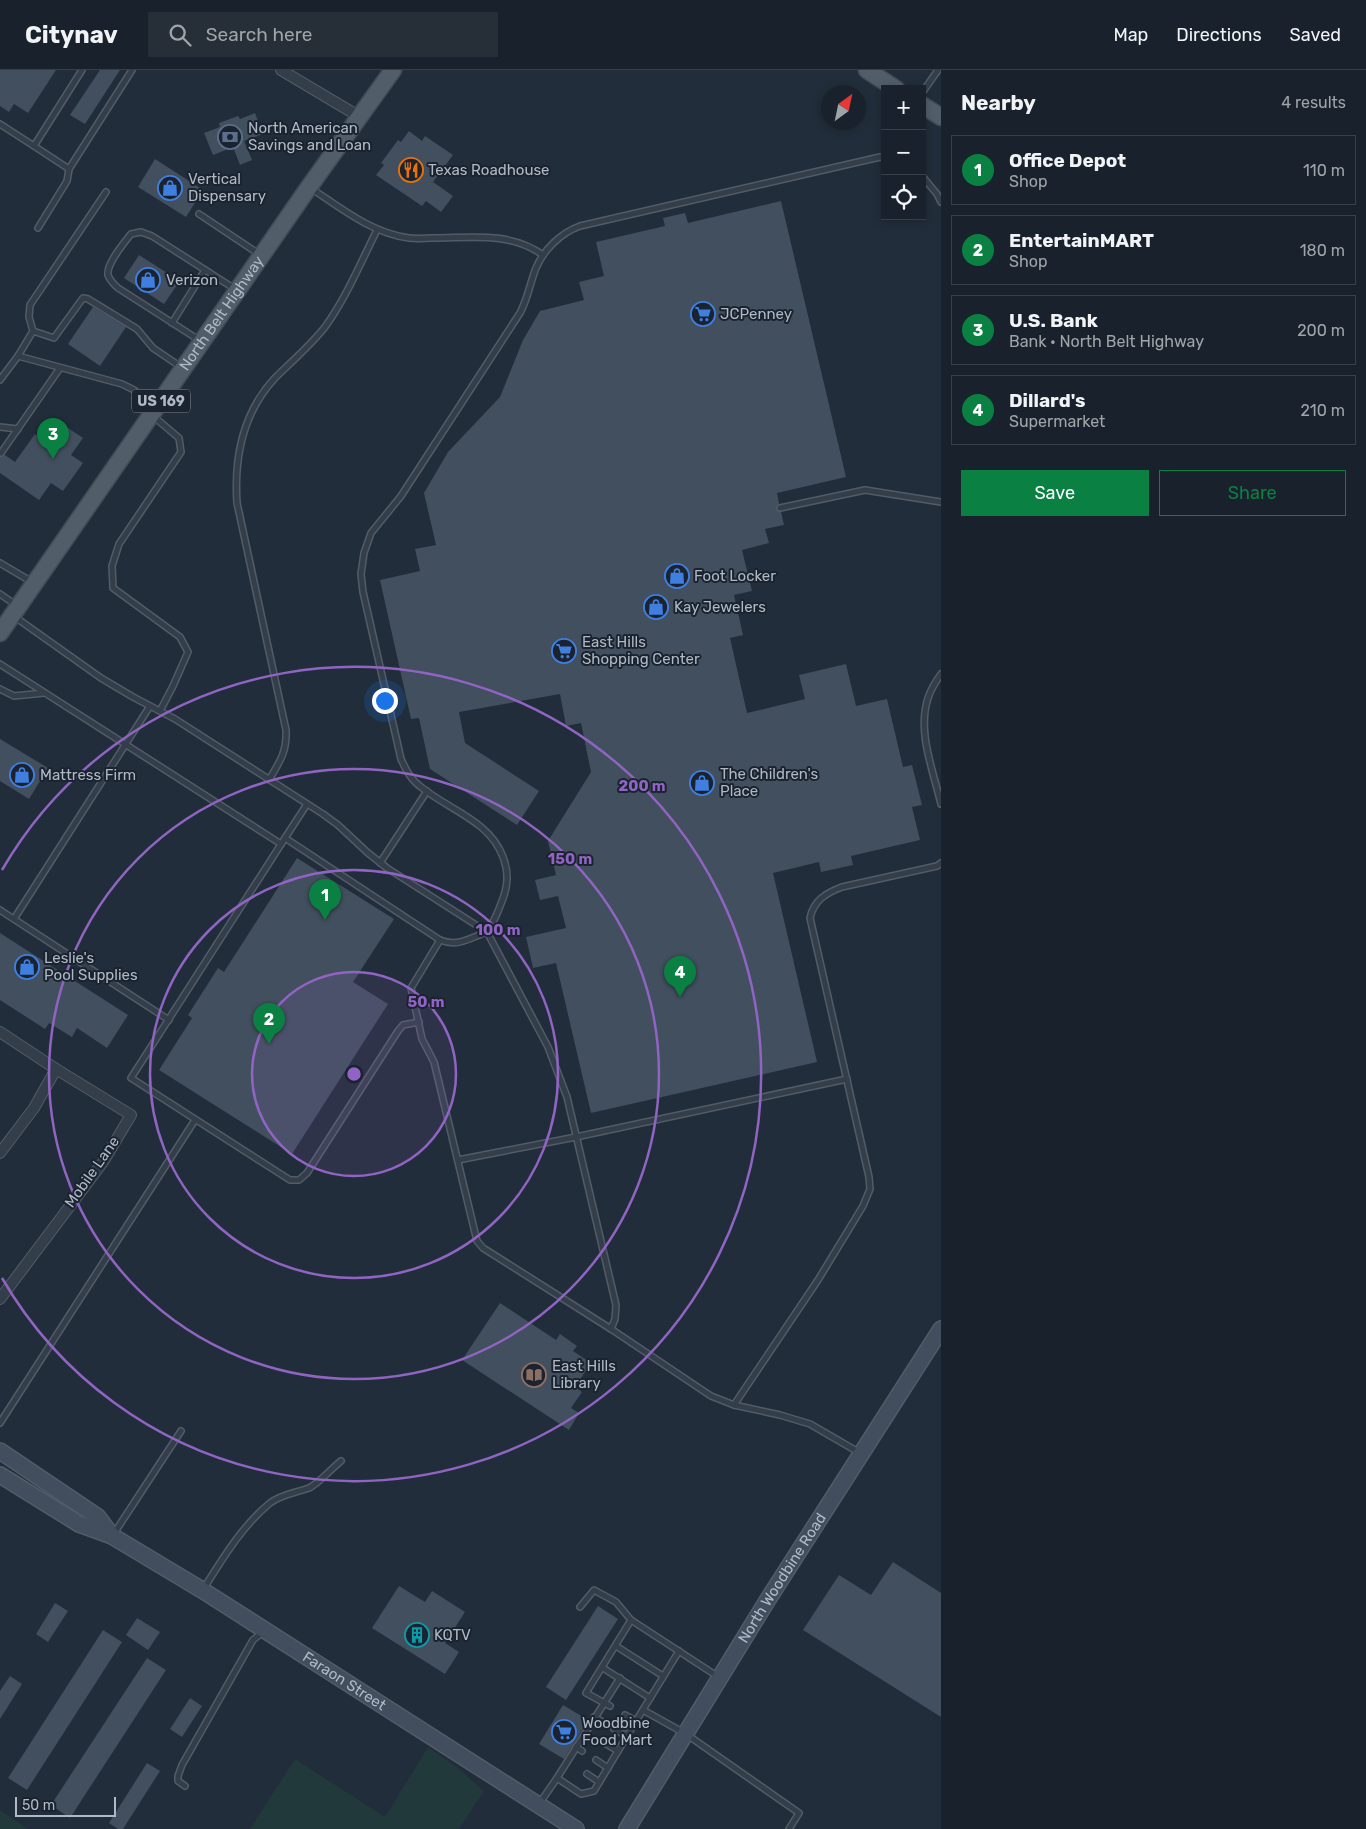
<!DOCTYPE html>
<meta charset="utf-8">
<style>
body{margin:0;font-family:Rubik,sans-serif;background:#262f38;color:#f1f3f6}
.controls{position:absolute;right:15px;top:15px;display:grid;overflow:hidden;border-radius:0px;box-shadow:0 2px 8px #0003}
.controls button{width:45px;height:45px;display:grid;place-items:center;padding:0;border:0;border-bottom:1px solid #373f48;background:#19222c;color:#f1f3f6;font:25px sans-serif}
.compass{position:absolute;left:821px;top:15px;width:45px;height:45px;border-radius:50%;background:#19222c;box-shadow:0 2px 8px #0003;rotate:33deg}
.scale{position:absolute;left:15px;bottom:12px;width:101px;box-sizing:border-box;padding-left:5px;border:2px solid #afb9c6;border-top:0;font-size:14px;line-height:18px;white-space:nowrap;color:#afb9c6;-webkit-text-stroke:4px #1a232f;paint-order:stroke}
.you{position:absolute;left:384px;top:630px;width:18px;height:18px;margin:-12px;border:4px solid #fff;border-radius:50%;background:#1a73e8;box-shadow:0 0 0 8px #1a73e833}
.badge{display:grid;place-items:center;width:32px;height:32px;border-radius:50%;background:#0b8043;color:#fff;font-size:16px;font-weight:700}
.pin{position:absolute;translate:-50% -41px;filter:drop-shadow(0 1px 2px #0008)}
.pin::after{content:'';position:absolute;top:26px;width:18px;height:15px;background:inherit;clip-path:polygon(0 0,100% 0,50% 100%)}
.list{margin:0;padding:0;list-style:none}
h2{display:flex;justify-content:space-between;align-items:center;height:65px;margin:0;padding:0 20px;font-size:21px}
h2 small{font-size:16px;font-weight:400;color:#9fa4a9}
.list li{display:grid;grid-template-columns:32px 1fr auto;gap:15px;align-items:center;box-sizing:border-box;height:70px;margin:0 10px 10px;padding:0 10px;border:1px solid #373f48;border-radius:0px}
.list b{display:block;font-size:19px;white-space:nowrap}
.list p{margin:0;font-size:16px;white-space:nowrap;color:#9fa4a9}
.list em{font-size:16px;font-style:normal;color:#9fa4a9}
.actions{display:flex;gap:10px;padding:15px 20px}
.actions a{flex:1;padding:11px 0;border:1px solid #0b8043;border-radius:0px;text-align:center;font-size:18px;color:#0b8043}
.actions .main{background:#0b8043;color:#fff}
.icon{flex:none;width:28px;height:28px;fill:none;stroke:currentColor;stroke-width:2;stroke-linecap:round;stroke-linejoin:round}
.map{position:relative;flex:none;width:941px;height:1759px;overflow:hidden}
header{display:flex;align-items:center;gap:30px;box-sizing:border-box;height:70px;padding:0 25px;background:#19222c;border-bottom:1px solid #373f48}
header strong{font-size:24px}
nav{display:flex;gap:28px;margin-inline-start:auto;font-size:18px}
.search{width:350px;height:45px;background:#262f38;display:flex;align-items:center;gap:12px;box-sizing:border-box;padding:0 18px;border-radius:0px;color:#9fa4a9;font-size:19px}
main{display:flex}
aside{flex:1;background:#19222c}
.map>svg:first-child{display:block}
.green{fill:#22393b}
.building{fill:#414f5e}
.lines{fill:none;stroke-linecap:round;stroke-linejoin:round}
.lane-casing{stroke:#525c68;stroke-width:8}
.street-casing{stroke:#525c68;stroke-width:12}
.secondary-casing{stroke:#525c68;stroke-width:18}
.primary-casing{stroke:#414a56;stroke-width:19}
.lane{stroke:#343e4a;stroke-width:5}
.street{stroke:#343e4a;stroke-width:10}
.secondary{stroke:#424e5d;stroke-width:15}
.primary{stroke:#525d6a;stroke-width:16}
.ring{fill:none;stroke:#9064c2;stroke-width:2.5}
.labels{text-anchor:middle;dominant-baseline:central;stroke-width:4;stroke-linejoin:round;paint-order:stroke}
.shield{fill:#1a232f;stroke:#828c99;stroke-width:1}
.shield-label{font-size:14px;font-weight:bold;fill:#afb9c6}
.poi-label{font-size:15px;fill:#afb9c6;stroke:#1a232f;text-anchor:start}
.street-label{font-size:15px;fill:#afb9c6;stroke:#1a232f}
.centre{fill:#9064c2;stroke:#1a232f;stroke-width:2.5}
.ring-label{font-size:15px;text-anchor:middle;font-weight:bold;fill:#9064c2;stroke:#1a232f;stroke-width:4;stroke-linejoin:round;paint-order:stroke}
</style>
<header>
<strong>Citynav</strong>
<div class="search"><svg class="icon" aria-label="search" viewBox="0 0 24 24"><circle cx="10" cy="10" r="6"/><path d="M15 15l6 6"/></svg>Search here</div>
<nav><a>Map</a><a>Directions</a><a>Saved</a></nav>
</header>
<main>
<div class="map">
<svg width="941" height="1759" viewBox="0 0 941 1759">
<rect width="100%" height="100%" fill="#212d3a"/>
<g class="green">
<path d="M 428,1677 L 458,1698 L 484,1721 L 459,1759 L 250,1759 L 295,1689 L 385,1747 Z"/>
<path d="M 0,1740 L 28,1759 L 0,1759 Z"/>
</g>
<g class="building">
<path d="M 0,0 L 56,0 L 28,43 L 14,34 L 9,42 L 0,36 Z"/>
<path d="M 100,0 L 120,0 L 85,54 L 70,45 Z"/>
<path d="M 255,43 L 263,64 L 244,71 L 252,90 L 240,95 L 233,77 L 213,85 L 204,63 L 220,57 L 219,53 L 238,46 L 240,49 Z"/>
<path d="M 409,61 L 422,71 L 425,66 L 453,85 L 433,112 L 453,126 L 441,142 L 426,131 L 422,136 L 376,105 L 384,95 L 381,93 L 398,70 L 401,72 Z"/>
<path d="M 155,89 L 203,120 L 186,147 L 138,117 Z"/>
<path d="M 781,131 L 846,407 L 777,423 L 779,434 L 776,436 L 776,439 L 781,442 L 784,455 L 765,459 L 769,473 L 742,480 L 752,521 L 734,525 L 743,565 L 730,568 L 747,643 L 805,629 L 799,605 L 846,594 L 856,636 L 887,629 L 903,697 L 912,695 L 922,735 L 912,737 L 920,770 L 851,786 L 853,795 L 821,802 L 819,792 L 773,803 L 817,992 L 591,1043 L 556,893 L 533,898 L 526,867 L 566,858 L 558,826 L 540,830 L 535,810 L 556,805 L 548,771 L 591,702 L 581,653 L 566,656 L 560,624 L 459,642 L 465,673 L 539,721 L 517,755 L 430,699 L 419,648 L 411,649 L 380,510 L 420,501 L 415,479 L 436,475 L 424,423 L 448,382 L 500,327 L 523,270 L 540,241 L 584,230 L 579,212 L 604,206 L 596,172 L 665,156 L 663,148 L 685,143 L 688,153 Z"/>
<path d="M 139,185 L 172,206 L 169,211 L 177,215 L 164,234 L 124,208 Z"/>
<path d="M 93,237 L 126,257 L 100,296 L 68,274 Z"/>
<path d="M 56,350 L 83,368 L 71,385 L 83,393 L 63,421 L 51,413 L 39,430 L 0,403 L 0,387 L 5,385 L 15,392 L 35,364 L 42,369 Z"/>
<path d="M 0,669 L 48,698 L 29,729 L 0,711 Z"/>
<path d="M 297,788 L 394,849 L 353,912 L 388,934 L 292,1084 L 159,1000 L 192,948 L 188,945 L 218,898 L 224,902 Z"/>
<path d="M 0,863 L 128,945 L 107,978 L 77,958 L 72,967 L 49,953 L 45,959 L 0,930 Z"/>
<path d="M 500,1233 L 556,1270 L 560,1264 L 577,1276 L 573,1281 L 591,1293 L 575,1317 L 582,1322 L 571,1338 L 579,1343 L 569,1360 L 462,1290 Z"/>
<path d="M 893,1492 L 941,1523 L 941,1647 L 803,1560 L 839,1505 L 871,1525 Z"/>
<path d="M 399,1516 L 425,1532 L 432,1521 L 465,1542 L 445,1573 L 459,1582 L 445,1604 L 372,1558 Z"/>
<path d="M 55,1533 L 68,1541 L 48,1572 L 36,1564 Z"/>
<path d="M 598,1536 L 618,1549 L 566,1630 L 546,1617 Z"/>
<path d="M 137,1548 L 160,1562 L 148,1580 L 126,1565 Z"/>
<path d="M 103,1560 L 122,1572 L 27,1720 L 8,1708 Z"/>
<path d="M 147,1588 L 166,1600 L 70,1748 L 51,1735 Z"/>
<path d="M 10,1606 L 22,1614 L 0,1649 L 0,1621 Z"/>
<path d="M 190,1628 L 202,1636 L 182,1667 L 170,1659 Z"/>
<path d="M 563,1635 L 588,1650 L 564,1689 L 539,1674 Z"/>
<path d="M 147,1693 L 160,1701 L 123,1759 L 118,1759 L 109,1753 Z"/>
</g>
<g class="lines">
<defs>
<g id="lane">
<path d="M 922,23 L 938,0"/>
<path d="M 0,54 L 34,76 L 82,0"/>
<path d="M 34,76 L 69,99 L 132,0"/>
<path d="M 922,106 L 937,124 L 941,132"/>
<path d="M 312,119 C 342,139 372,163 409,168 C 417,169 425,168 432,168 C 471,168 509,161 543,185"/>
<path d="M 199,144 L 259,184"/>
<path d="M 38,158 L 67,111 L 69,99"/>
<path d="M 172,253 L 205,200"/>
<path d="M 33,261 L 54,268 L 83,228 L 88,229 L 137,259 L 153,278 L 181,297"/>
<path d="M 199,270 L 118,218 C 114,214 110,211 108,205 C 106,194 124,173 131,164 L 141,162 L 152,166 L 235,219"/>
<path d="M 18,286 L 122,314 L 134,320 L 155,335"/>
<path d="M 0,310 L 18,286 L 33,261 L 29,247 L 30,235 L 106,122"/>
<path d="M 153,346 L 179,368 L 181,382 L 119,474 L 112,496 L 113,518 L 180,567 L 188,582 L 173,616 L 160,641"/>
<path d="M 0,357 L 18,359"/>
<path d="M 1,383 L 60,298"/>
<path d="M 780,438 L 865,420 L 941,432"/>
<path d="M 0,493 L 32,512"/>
<path d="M 0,524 L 16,535"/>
<path d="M 15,547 L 101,608 L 133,627 L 175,649 L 323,744 L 338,755 L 368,783 L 387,798 L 487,862 L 548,977 L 567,1027 L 616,1235 L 615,1249 L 611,1259 L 711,1326 L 734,1335 L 780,1345 L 810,1354 L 860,1383"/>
<path d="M 0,594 L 281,774"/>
<path d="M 941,604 C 936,611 931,619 928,628 C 917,662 933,700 941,734"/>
<path d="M 0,619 L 14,626 L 44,623"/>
<path d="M 269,710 C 280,691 287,682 286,660 L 237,433 C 234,388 243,343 274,309 C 291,292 310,276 325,257 C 346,228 361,192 377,160"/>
<path d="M 285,768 L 307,734"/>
<path d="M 380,793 L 427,721"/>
<path d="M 0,840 L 169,950"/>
<path d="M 14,849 L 150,636"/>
<path d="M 419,952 L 403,955 L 398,961 L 307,1103 L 299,1110 L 290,1110 L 131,1008 L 285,768 L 440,870"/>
<path d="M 458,1090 L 576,1067 L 847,1009"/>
<path d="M 611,1259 L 483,1178 L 477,1171 L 434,992 L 422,969 L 411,918 L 440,870 C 455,876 465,871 479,865 C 492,860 497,844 502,831 C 508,816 509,803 503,787 C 490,751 449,740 421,717 C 411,710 406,700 401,689 L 363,522 L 361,504 L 364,483 L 371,463 L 401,426 L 520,243 C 528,228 530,213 536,198 C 544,179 561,163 580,156 L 880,87 L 885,88"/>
<path d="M 734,1335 L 818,1210 L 863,1136 L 870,1119 L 869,1107 L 810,848 C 814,830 826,823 842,817 L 937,796 L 941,793"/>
<path d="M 0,1353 L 195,1050"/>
<path d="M 113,1465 L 181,1361"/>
<path d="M 204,1518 C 223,1488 242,1456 270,1433 C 282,1424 295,1423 309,1418 C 318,1414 332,1398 341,1391"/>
<path d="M 580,1537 L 594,1520 L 616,1532 L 631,1550"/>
<path d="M 616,1576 L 663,1606"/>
<path d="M 603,1598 L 650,1628"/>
<path d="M 610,1636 L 586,1623 L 631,1550 L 717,1606"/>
<path d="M 643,1640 L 686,1664 L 799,1743 L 789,1759"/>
<path d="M 625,1645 L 636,1651 L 679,1581"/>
<path d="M 594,1647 L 601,1651"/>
<path d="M 614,1659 L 627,1666"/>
<path d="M 605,1673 L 618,1681"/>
<path d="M 576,1677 L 582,1681"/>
<path d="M 596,1690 L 608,1698"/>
<path d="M 587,1704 L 599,1712"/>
<path d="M 557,1708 L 620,1608"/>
<path d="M 185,1716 L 178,1711 L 178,1706 L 182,1695 L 253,1570 L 263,1562"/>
<path d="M 539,1734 L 557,1708 L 581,1724 L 594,1721 L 636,1651"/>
</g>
<g id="street">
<path d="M 281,0 L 360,47"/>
<path d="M 0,962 L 56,999 L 131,1045 L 103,1092 L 0,1229"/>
<path d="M 0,1083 L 34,1038 L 56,999"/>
</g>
<g id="secondary">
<path d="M 0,1381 L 98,1447 L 112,1466"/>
<path id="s1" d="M 0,1405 L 79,1454 L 112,1466 L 202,1520 L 576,1759"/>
<path id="s2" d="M 627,1759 L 767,1531 L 941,1259"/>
</g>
<g id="primary">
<path d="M 867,0 L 896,19"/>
<path d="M 922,35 L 941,47"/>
<path id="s3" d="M 0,563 L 309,117 L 393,0"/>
</g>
</defs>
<use href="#lane" class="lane-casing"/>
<use href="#street" class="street-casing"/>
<use href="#secondary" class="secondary-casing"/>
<use href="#primary" class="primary-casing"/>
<use href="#lane" class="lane"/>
<use href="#street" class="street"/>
<use href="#secondary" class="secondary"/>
<use href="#primary" class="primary"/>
</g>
<circle cx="354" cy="1004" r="102" fill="#9064c2" fill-opacity=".12"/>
<g class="ring">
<circle cx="354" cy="1004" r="102"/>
<circle cx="354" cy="1004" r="204"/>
<circle cx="354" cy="1004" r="305"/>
<path d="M2 800A407 407 0 1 1 2 1208"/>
</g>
<defs>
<symbol id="bank-ring" viewBox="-11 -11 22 22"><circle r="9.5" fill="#1a232f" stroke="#5c6f8a" stroke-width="1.5"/><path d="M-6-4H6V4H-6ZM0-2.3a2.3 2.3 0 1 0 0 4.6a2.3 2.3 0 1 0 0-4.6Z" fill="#5c6f8a"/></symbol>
<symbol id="restaurant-ring" viewBox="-11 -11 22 22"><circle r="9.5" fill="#1a232f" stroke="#e8710a" stroke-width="1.5"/><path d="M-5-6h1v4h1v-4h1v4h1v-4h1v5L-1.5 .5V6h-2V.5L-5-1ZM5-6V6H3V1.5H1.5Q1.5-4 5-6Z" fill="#e8710a"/></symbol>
<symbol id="shop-ring" viewBox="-11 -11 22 22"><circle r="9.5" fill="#1a232f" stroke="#3f7fe0" stroke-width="1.5"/><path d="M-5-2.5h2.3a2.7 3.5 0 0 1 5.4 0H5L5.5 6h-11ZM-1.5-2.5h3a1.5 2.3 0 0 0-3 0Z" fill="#3f7fe0"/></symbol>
<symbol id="supermarket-ring" viewBox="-11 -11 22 22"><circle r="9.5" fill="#1a232f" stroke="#3f7fe0" stroke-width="1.5"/><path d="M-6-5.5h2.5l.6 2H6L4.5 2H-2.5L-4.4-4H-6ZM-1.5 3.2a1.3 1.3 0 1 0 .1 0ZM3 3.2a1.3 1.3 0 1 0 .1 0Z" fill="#3f7fe0"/></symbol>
<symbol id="library-ring" viewBox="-11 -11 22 22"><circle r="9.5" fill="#1a232f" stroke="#8d6e63" stroke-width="1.5"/><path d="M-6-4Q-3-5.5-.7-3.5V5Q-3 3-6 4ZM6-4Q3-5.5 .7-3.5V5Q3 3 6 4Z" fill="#8d6e63"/></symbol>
<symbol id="building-ring" viewBox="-11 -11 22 22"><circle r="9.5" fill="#1a232f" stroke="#0f9aa8" stroke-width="1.5"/><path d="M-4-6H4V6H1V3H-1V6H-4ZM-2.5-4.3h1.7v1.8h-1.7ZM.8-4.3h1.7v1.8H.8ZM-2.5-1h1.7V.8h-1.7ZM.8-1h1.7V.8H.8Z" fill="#0f9aa8"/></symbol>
</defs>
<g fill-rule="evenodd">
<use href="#bank-ring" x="216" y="53" width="28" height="28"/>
<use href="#restaurant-ring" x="397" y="86" width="28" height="28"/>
<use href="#shop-ring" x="156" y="104" width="28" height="28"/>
<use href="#shop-ring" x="134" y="196" width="28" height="28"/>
<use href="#supermarket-ring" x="689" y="230" width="28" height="28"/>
<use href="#shop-ring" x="663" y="492" width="28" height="28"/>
<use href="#shop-ring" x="642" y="523" width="28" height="28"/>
<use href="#supermarket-ring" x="550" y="567" width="28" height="28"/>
<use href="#shop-ring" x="8" y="691" width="28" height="28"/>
<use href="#shop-ring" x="688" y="699" width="28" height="28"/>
<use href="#shop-ring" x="13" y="883" width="28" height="28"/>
<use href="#library-ring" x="520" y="1291" width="28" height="28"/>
<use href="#building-ring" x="403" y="1551" width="28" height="28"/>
<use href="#supermarket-ring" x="550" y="1648" width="28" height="28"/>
</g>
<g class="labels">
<rect class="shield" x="132" y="319.5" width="58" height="23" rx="4"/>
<g class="shield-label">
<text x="161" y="331">US 169</text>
</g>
<g class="poi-label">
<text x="248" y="58">North American<tspan x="248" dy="17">Savings and Loan</tspan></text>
<text x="428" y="100">Texas Roadhouse</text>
<text x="188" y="109">Vertical<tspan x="188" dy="17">Dispensary</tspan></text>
<text x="166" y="210">Verizon</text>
<text x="720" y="244">JCPenney</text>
<text x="694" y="506">Foot Locker</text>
<text x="674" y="537">Kay Jewelers</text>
<text x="582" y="572">East Hills<tspan x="582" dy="17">Shopping Center</tspan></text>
<text x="720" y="704">The Children's<tspan x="720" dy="17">Place</tspan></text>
<text x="40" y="705">Mattress Firm</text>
<text x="44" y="888">Leslie's<tspan x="44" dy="17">Pool Supplies</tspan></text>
<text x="552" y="1296">East Hills<tspan x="552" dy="17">Library</tspan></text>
<text x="434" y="1565">KQTV</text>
<text x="582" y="1653">Woodbine<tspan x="582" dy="17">Food Mart</tspan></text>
</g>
<g class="street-label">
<text stroke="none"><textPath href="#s3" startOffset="389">North Belt Highway</textPath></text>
<text transform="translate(92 1102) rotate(-55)">Mobile Lane</text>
<text stroke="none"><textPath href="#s2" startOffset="295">North Woodbine Road</textPath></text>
<text stroke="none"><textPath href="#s1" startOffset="402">Faraon Street</textPath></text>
</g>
</g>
<circle cx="354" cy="1004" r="8" class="centre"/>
<g class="ring-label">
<text x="642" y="721">200 m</text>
<text x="570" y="794">150 m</text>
<text x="498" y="865">100 m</text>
<text x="426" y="937">50 m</text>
</g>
</svg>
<div class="controls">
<button>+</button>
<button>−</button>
<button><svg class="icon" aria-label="locate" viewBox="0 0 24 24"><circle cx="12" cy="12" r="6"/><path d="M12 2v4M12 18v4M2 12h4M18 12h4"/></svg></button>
</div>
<svg class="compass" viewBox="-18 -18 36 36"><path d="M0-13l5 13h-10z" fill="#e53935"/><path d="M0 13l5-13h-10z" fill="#9fa4a9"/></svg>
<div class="scale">50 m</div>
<div class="you"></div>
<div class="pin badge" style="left:325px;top:850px">1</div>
<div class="pin badge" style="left:269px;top:974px">2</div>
<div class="pin badge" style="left:53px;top:389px">3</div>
<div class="pin badge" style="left:680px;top:927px">4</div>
</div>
<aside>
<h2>Nearby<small>4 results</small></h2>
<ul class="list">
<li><span class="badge">1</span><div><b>Office Depot</b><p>Shop</p></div><em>110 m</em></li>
<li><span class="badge">2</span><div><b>EntertainMART</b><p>Shop</p></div><em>180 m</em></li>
<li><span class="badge">3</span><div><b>U.S. Bank</b><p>Bank · North Belt Highway</p></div><em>200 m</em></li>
<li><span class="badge">4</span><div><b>Dillard's</b><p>Supermarket</p></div><em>210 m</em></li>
</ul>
<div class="actions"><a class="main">Save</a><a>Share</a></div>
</aside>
</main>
